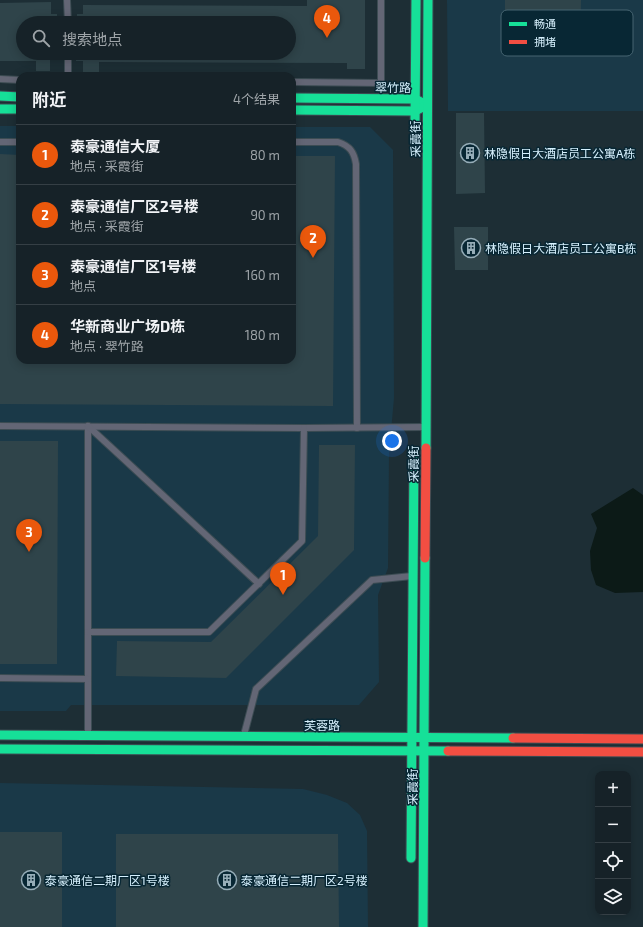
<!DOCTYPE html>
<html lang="zh">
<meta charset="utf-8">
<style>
body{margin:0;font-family:"Exo 2","Noto Sans SC",sans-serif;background:#1f2a30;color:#f1f3f6}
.controls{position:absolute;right:12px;bottom:12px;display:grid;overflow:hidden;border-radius:8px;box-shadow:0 2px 10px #0003}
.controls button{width:36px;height:36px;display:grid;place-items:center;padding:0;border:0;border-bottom:1px solid #353f45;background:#162228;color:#f1f3f6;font:20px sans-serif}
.you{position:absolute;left:392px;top:441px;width:14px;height:14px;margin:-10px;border:3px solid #fff;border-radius:50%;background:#1a73e8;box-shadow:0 0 0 6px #1a73e833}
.badge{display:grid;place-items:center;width:26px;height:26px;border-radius:50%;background:#ea580c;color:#fff;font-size:13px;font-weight:700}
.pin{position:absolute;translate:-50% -33px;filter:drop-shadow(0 1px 2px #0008)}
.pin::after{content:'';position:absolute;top:21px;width:14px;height:12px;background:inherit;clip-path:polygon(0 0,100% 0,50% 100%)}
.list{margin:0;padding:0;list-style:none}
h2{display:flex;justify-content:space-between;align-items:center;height:52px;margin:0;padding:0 16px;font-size:17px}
h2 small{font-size:13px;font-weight:400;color:#9ea4a8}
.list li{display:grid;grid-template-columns:26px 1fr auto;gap:12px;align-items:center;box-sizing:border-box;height:60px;padding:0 16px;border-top:1px solid #353f45}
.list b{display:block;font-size:15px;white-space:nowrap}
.list p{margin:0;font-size:13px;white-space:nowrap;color:#9ea4a8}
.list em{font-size:13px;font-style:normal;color:#9ea4a8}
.icon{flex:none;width:22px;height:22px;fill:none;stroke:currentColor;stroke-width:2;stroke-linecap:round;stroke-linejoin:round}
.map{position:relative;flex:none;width:643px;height:927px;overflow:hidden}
.search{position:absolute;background:#162228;box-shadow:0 2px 10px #0003;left:16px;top:16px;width:280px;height:44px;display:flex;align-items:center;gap:10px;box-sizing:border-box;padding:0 14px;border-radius:22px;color:#9ea4a8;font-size:15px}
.panel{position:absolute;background:#162228;box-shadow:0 2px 10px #0003;left:16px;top:72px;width:280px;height:292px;border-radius:12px}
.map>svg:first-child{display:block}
.built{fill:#1a3948}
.water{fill:#0c1a17}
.building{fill:#2f444a}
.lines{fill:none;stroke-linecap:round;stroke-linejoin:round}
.lane-casing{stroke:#3c4c53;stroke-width:8}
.fast-casing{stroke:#3c4c53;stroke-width:11}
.jam-casing{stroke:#3c4c53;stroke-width:11}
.lane{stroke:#636675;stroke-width:6}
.fast{stroke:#16e098;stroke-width:9}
.jam{stroke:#f24e42;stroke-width:9}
.labels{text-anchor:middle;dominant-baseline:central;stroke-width:3;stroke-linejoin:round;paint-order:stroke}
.street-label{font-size:12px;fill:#d7f1fe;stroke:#082734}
.poi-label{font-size:12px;fill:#d7f1fe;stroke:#082734;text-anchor:start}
.key{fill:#082734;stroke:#466471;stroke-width:1}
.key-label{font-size:11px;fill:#d7f1fe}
</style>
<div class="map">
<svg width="643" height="927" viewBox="0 0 643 927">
<rect width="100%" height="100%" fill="#1d2e35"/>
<g class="built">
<path d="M 447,0 L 643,0 L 643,111 L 448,111 Z"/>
<path d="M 0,126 L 20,126 L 20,360 L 292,360 L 292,127 L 370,127 L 393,150 L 394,398 L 389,454 L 388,568 L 378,595 L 379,682 L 359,705 L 71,705 L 66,711 L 0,711 Z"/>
<path d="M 0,783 L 303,789 L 327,795 L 347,803 L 360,815 L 367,831 L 368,927 L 0,927 Z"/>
</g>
<path class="water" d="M 633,488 L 643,495 L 643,592 L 615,593 L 596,585 L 591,570 L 590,551 L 597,528 L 591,514 Z"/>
<g class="building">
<path d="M 307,0 L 365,0 L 365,69 L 347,69 L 347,63 L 99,62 L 99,73 L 83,72 L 83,61 L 76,61 L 76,53 L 289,53 L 289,23 L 77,23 L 77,14 L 83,14 L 83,5 L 307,6 Z"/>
<path d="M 505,0 L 581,0 L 580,55 L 505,55 Z"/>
<path d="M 51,2 L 51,14 L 57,14 L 57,23 L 23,23 L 23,53 L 57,53 L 57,60 L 50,60 L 50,71 L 36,71 L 36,61 L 0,61 L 0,3 Z"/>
<path d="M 456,113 L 484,113 L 485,193 L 456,194 Z"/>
<path d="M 0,154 L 20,155 L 20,360 L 292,360 L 292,156 L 335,156 L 333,406 L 0,404 Z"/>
<path d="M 454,227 L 488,227 L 488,270 L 455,270 Z"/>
<path d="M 0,441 L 58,441 L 57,664 L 0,664 Z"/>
<path d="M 319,445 L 355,445 L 354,550 L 226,678 L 116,676 L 117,641 L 211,642 L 318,536 Z"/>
<rect x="0" y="832" width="62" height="95"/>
<path d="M 116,834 L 338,834 L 339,927 L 116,927 Z"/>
</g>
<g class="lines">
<defs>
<g id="lane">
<path d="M 67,0 L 68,23"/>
<path d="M 68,53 L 68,76"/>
<path d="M 0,79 L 20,80"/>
<path d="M 292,82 L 381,83 L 381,0"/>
<path d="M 0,142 L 20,142"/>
<path d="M 292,142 L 338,142 C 350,146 354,152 356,164 L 357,428"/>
<path d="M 0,426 L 304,428 L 425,427"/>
<path d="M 88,426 L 88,735"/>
<path d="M 88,426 L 259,584"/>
<path d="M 88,632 L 209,632 L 302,541 L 304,428"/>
<path d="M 0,678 L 88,679"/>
<path d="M 244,735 L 256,689 L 372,580 L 412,576"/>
</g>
<g id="fast">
<path d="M 0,96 L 20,97"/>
<path d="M 292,98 L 415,99 L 425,104"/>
<path d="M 0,109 L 20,109"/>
<path d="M 292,110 L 415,111 L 425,106"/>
<path d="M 415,126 L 416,0"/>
<path d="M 426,448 L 428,0"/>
<path d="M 0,735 L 513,738"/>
<path d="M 0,749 L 448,751"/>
<path d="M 411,858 L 414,454"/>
<path d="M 423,927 L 425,558"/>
</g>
<g id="jam">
<path d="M 425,558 L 426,448"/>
<path d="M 513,738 L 643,739"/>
<path d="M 448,751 L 643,752"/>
</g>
</defs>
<use href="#lane" class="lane-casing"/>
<use href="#fast" class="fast-casing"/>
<use href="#jam" class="jam-casing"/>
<use href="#lane" class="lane"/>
<use href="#fast" class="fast"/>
<use href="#jam" class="jam"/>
</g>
<defs>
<symbol id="building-ring" viewBox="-11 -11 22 22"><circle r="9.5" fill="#082734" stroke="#96adb8" stroke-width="1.5"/><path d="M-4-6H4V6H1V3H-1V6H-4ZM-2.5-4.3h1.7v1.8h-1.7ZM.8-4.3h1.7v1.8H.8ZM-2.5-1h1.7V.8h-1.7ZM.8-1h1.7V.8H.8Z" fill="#96adb8"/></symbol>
</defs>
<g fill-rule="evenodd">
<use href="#building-ring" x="459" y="142" width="22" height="22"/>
<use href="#building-ring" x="460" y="237" width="22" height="22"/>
<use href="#building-ring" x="20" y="869" width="22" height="22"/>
<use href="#building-ring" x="216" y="869" width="22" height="22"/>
</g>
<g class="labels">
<g class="street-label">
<text transform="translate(393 87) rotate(1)">翠竹路</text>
<text transform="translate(415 139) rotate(-90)">采霞街</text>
<text transform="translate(413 464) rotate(-90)">采霞街</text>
<text x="322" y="725">芙蓉路</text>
<text transform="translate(412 787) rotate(-90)">采霞街</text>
</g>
<g class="poi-label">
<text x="484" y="153">林隐假日大酒店员工公寓A栋</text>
<text x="485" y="248">林隐假日大酒店员工公寓B栋</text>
<text x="45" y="880">泰豪通信二期厂区1号楼</text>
<text x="241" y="880">泰豪通信二期厂区2号楼</text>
</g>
</g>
<rect x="501" y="10" width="132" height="46" rx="6" class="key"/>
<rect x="509" y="22" width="18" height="4" fill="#16e098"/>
<rect x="509" y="40" width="18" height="4" fill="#f24e42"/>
<g class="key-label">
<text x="534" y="28">畅通</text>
<text x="534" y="46">拥堵</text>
</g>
</svg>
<div class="controls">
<button>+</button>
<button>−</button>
<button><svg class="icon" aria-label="locate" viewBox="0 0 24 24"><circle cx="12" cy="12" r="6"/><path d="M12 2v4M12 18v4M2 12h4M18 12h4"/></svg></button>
<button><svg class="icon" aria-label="layers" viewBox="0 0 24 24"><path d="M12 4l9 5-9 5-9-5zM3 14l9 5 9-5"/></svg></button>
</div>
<div class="you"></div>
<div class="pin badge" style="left:283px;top:595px">1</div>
<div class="pin badge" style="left:313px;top:258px">2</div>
<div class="pin badge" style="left:29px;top:552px">3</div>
<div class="pin badge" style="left:327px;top:38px">4</div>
<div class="search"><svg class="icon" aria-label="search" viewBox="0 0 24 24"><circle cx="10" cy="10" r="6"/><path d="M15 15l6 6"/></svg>搜索地点</div>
<section class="panel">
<h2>附近<small>4个结果</small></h2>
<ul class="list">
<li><span class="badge">1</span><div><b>泰豪通信大厦</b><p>地点 · 采霞街</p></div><em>80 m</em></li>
<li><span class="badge">2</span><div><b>泰豪通信厂区2号楼</b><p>地点 · 采霞街</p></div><em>90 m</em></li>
<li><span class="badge">3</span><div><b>泰豪通信厂区1号楼</b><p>地点</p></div><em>160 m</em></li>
<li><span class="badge">4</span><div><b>华新商业广场D栋</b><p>地点 · 翠竹路</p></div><em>180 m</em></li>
</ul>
</section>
</div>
